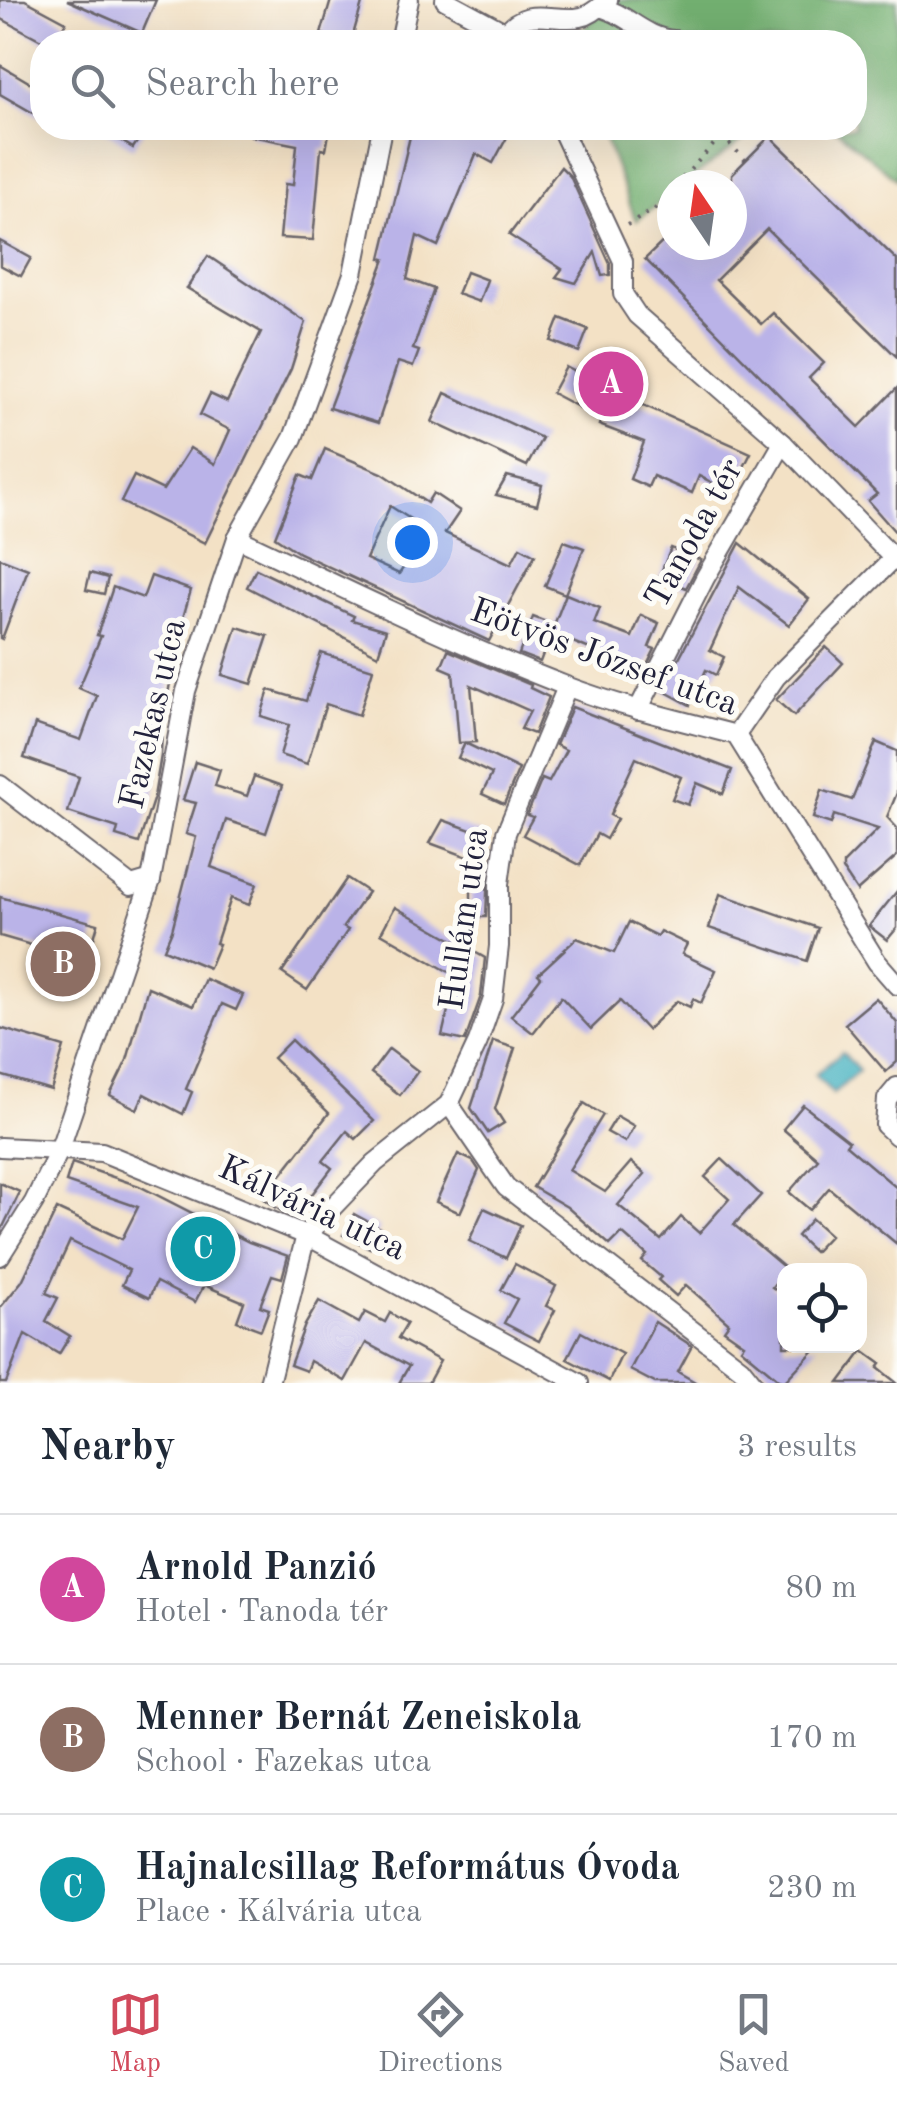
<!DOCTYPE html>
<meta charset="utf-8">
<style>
body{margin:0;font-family:"Old Standard TT",serif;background:#f2f2f3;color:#1f2937}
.controls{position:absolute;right:30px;bottom:30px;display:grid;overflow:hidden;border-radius:20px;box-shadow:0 10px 40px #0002}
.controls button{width:90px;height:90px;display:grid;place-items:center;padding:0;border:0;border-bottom:2px solid #e0e1e3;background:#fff;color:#1f2937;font:50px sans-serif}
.compass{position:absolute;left:657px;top:170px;width:90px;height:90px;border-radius:50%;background:#fff;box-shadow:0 10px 40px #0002;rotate:347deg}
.you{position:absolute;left:412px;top:542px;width:35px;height:35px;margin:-25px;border:8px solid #fff;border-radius:50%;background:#1a73e8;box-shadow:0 0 0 15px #1a73e833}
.badge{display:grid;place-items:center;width:65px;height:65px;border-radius:50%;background:#d1495b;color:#fff;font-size:32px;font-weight:700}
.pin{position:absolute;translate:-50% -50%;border:5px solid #fff;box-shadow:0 2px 10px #0006}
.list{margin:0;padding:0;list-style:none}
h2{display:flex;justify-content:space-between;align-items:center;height:130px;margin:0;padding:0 40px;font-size:42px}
h2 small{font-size:32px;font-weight:400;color:#747a83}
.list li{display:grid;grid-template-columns:65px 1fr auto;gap:30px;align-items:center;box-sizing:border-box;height:150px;padding:0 40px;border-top:2px solid #e0e1e3}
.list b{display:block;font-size:38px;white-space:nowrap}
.list p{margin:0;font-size:32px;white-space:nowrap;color:#747a83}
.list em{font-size:32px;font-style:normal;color:#747a83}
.icon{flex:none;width:55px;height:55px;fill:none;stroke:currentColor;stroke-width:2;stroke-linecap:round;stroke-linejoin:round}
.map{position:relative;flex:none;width:897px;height:1383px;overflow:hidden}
.search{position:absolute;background:#fff;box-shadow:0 10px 40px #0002;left:30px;right:30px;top:30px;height:110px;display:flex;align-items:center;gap:25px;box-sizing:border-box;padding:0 35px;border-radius:40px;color:#747a83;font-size:38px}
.sheet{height:580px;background:#fff}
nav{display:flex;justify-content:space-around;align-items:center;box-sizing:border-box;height:140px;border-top:2px solid #e0e1e3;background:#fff;font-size:28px;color:#747a83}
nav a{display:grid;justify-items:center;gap:5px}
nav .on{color:#d1495b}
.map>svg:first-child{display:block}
.forest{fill:#72af6f;stroke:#4a6855;stroke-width:2.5}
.water{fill:#43b1c0;stroke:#326a7e;stroke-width:2.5}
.building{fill:#bab3e8;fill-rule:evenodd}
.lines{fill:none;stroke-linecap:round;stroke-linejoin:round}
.street-casing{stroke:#6b656b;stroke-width:22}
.path{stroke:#6b656b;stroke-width:4;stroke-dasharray:2.5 8;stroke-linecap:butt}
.street{stroke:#fff;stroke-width:18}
.labels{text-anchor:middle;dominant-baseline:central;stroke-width:10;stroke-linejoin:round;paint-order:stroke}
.street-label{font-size:35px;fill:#22223b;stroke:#fdfcf7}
</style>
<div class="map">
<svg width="897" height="1383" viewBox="0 0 897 1383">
<rect width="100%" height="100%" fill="#fdfcf7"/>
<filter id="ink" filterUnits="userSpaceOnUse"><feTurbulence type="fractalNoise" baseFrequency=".01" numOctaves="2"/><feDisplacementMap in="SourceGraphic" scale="20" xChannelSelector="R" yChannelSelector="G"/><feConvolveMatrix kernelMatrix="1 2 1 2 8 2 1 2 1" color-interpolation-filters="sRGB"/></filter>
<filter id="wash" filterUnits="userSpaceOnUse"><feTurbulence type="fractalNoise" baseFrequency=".0048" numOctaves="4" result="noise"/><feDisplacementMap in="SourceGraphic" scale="40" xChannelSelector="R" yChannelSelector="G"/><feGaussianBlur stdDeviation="2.25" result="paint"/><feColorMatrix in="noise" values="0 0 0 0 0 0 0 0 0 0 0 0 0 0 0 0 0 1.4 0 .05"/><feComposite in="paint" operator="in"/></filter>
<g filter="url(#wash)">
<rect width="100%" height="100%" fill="#f3e1c5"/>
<g class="forest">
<path d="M 613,0 L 897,0 L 897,180 L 834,128 L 854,128 L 854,42 L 570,42 Z"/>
<path d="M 601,128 L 759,128 L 683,185 L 672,185 L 672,194 L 636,221 Z"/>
</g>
<path class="water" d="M 842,1052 L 859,1071 L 833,1094 L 815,1075 Z"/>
<g id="blocks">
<g class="building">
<path d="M 0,0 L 25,0 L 66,22 L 55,42 L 45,42 L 0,18 Z"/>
<path d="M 67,0 L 156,0 L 142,33 Z"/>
<path d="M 331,0 L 363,0 L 351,42 L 321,34 Z"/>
<path d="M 0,65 L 42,90 L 42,118 L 0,94 Z"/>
<path d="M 100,128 L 146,128 L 133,148 Z"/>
<path d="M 252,128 L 330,128 L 326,150 L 321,149 L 313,240 L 280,238 L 285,184 L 293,185 L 297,145 L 251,136 Z"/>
<path d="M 412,128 L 512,128 L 493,163 L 476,154 L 438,246 L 417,236 L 407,279 L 434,289 L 413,349 L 419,351 L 413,367 L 398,362 L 378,423 L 329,408 L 385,259 L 381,258 Z"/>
<path d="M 770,136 L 897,260 L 897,357 L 767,229 L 716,280 L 761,324 L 773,313 L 824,363 L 809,378 L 859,427 L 897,388 L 897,534 L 868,501 L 877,494 L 645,259 L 672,233 L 672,245 L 732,245 L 732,174 Z"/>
<path d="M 561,167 L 570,176 L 610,264 L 610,275 L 602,276 L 595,252 L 576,283 L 556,277 L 562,269 L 509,235 Z"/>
<path d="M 0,241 L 31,258 L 21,276 L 0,265 Z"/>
<path d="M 208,256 L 306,322 L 291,369 L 205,543 L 121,502 L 134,476 L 163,490 L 190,448 L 215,464 L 230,430 L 200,415 L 210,394 L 227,402 L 261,332 L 187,288 Z"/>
<path d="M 466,272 L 487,280 L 479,302 L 457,294 Z"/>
<path d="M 560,318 L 588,329 L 579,352 L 551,341 Z"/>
<path d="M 566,367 L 609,390 L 751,453 L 731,492 L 699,476 L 692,493 L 653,476 L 648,487 L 630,479 L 644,442 L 599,425 L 601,419 L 552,393 Z"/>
<path d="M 445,393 L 542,438 L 527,466 L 432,422 Z"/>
<path d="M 325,449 L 382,473 L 427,503 L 433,493 L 460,511 L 445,533 L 511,564 L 520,547 L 535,555 L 489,641 L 299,553 L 275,537 L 300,475 L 312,480 ZM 390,506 L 429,531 L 399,574 L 366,559 Z"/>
<path d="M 507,476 L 542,485 L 537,505 L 496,495 Z"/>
<path d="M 564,541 L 584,548 L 565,594 L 545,586 Z"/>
<path d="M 740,543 L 809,599 L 789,625 L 739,587 L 710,650 L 724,657 L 716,675 L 706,670 L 690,705 L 662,690 Z"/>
<path d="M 671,548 L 701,560 L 686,588 L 659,577 Z"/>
<path d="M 0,558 L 28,569 L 2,639 L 0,638 Z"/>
<path d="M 256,569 L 354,616 L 352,620 L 386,630 L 378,655 L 247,587 Z"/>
<path d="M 90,573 L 108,578 L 104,594 L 86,590 Z"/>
<path d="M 151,576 L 191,590 L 166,676 L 171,677 L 162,730 L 161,755 L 154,797 L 139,843 L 116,836 L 118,828 L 68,812 L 79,777 L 24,758 L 35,724 L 81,740 L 97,696 L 79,688 L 101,636 L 97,635 L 113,587 L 143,598 Z"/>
<path d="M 566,594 L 600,608 L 594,623 L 632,637 L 641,615 L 659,623 L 649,647 L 655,649 L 639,681 L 593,663 L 597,652 L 551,633 Z"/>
<path d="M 533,617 L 554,625 L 540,662 L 519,654 Z"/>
<path d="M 237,627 L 268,636 L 252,684 L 222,675 Z"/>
<path d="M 826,647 L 843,663 L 794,716 L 776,700 Z"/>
<path d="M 448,650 L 531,685 L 530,688 L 549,697 L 534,734 L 521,729 L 530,711 L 471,685 L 476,742 L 459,743 L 453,672 L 441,667 Z"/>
<path d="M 321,653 L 373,669 L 359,715 L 326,704 L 307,764 L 280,755 L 289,725 L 261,716 L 269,690 L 306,701 Z"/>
<path d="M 572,707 L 732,770 L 723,794 L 697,783 L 688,805 L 672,799 L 681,777 L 636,758 L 610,815 L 617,819 L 606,839 L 597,834 L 580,865 L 523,835 L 533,817 L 527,815 L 542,779 L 549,782 L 566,750 L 556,745 Z"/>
<path d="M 876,742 L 897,751 L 897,793 L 887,817 L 897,828 L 897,856 L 857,891 L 843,870 L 843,864 L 878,829 L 834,815 L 831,824 L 813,818 L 822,790 L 852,800 Z"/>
<path d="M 465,743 L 519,769 L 504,804 L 482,794 L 492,774 L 458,758 Z"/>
<path d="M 195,762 L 220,770 L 215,786 L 247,796 L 254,776 L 282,786 L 266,833 L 226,820 L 211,867 L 257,884 L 249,905 L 231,898 L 216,943 L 219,944 L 209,968 L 164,949 L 172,930 L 196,837 L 186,834 L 196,803 L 183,800 Z"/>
<path d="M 443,820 L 482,834 L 473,859 L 430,843 Z"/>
<path d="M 471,871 L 488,871 L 486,917 L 471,917 Z"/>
<path d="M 347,878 L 368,892 L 343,927 L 348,930 L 307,990 L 282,973 Z"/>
<path d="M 897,891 L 897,928 L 887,940 L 869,926 Z"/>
<path d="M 720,894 L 818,928 L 807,961 L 709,928 Z"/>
<path d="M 0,897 L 98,924 L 77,998 L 41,988 L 52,951 L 0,936 Z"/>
<path d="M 395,907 L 485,958 L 481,996 L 465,1041 L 442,1036 L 456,976 L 381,933 Z"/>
<path d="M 629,922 L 657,936 L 660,931 L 687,944 L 682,954 L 716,970 L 701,1003 L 693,999 L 690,1007 L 677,1001 L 647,1030 L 620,1001 L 591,1029 L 561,997 L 533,1033 L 511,1016 L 541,977 L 538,974 L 577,938 L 614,953 Z"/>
<path d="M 205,979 L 243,995 L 236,1010 L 222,1004 L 186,1089 L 192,1092 L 183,1114 L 144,1094 L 137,1109 L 110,1095 L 127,1060 L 148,987 L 193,1006 Z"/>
<path d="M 876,998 L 897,1023 L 897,1062 L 886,1072 L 845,1024 Z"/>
<path d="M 0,1028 L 64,1047 L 51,1090 L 0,1075 Z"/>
<path d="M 291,1040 L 374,1121 L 356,1139 L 347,1131 L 323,1161 L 332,1168 L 309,1198 L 300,1192 L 284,1213 L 263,1198 L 329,1113 L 273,1058 Z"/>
<path d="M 493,1041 L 515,1048 L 495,1109 L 504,1123 L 488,1133 L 471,1108 Z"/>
<path d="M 389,1049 L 418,1071 L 400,1095 L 371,1073 Z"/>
<path d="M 584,1103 L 603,1115 L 569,1170 L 605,1192 L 631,1162 L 645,1174 L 618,1205 L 661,1240 L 681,1217 L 699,1233 L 729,1199 L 705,1177 L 722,1159 L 761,1195 L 734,1225 L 786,1269 L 772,1287 L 784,1296 L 784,1346 L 818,1346 L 783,1383 L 741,1348 L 744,1344 L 724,1330 L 729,1323 L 686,1285 L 676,1296 L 658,1280 L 661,1277 L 642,1261 L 647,1255 L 622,1233 L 610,1245 L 567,1207 L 533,1187 Z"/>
<path d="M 803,1105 L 849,1141 L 846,1145 L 897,1188 L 897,1244 L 829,1188 L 810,1210 L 789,1192 L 818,1159 L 783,1129 Z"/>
<path d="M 617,1116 L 634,1126 L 625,1142 L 607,1132 Z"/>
<path d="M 458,1154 L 473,1161 L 479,1170 L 460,1213 L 436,1202 Z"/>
<path d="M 72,1163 L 139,1186 L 249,1242 L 288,1256 L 282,1278 L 272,1275 L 260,1306 L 269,1309 L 261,1330 L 237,1321 L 244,1302 L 204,1285 L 195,1302 L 156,1282 L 149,1298 L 122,1285 L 129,1270 L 70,1241 L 46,1293 L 58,1298 L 46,1321 L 70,1336 L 59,1354 L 25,1334 L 6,1383 L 0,1383 L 0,1308 L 22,1281 L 57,1209 L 122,1239 L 138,1207 L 66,1182 Z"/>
<path d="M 0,1183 L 20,1192 L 0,1233 Z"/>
<path d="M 484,1208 L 521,1225 L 506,1258 L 469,1241 Z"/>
<path d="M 354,1214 L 380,1228 L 370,1248 L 343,1235 Z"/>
<path d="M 812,1219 L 830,1235 L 814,1252 L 797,1236 Z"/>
<path d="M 515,1264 L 556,1286 L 546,1306 L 555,1310 L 539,1341 L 504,1323 L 517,1299 L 501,1290 Z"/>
<path d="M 319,1301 L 359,1323 L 365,1312 L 385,1322 L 390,1313 L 407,1323 L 398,1338 L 440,1361 L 428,1383 L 399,1383 L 409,1366 L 366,1343 L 345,1381 L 310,1361 L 306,1371 L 290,1365 L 305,1325 Z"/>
<path d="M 655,1322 L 692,1346 L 678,1372 L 697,1383 L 655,1383 L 630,1370 Z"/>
<path d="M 581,1332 L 622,1354 L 609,1381 L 567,1359 Z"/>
<path d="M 863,1351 L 881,1364 L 878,1368 L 897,1383 L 839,1383 Z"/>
</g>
</g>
</g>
<g filter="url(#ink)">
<use href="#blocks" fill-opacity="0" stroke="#6b656b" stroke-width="2.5"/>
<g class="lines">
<defs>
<g id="street">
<path d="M 445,0 L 506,33 L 515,42"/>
<path d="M 600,7 C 628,14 644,38 674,40"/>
<path d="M 506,33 C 526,4 554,23 581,17 C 592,15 600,6 608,0"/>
<path d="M 400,42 L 409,0"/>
<path d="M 561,128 L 623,261 L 623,294 L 637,315 L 783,443 L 897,562"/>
<path d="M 237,538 C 345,589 454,643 566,686 C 621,707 679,720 736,735 L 877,962 L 897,985"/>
<path d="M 638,710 L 705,578 L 783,443"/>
<path d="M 736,735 L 776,677 L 894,558"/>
<path d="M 0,785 L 131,886 L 151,880"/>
<path d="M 897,1087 L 887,1099 L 885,1125 L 897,1136"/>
<path d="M 449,1104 L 506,1187 L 741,1368 L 753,1383"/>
<path d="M 0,1147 L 102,1152 L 306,1235 L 579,1383"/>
<path d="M 0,1256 L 34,1202 L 59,1151 L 151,880 L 186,691 L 237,538 L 293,438 L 353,274 L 382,128"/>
<path d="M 269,1383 L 306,1235 L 375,1163 L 449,1104 L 478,1042 L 493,999 L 499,946 L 499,884 L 506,833 L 567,687"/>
</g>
</defs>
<use href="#street" class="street-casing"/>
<g class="path">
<path d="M 715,128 L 746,161"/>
<path d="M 676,185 L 729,128"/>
<path d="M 627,225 L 654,210 L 672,190"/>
</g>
<use href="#street" class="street"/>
</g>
</g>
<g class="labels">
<g class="street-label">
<text transform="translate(695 534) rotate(-61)">Tanoda tér</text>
<text transform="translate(604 658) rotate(20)">Eötvös József utca</text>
<text transform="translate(154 714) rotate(-77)">Fazekas utca</text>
<text transform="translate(465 919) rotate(-82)">Hullám utca</text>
<text transform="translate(312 1209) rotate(25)">Kálvária utca</text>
</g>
</g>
</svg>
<div class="controls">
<button><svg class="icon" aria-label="locate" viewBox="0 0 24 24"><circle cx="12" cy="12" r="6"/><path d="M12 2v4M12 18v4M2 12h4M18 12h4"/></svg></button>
</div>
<svg class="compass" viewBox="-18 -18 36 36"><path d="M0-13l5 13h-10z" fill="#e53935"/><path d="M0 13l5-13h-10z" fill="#747a83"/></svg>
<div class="you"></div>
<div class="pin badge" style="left:611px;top:384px;background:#d1479c">A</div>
<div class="pin badge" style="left:63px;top:964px;background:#8d6e63">B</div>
<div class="pin badge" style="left:203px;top:1249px;background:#0f9aa8">C</div>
<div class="search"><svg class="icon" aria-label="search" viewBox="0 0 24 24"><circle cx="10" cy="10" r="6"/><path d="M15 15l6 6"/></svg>Search here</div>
</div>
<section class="sheet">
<h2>Nearby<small>3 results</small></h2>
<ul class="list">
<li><span class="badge" style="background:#d1479c">A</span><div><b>Arnold Panzió</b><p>Hotel · Tanoda tér</p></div><em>80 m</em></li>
<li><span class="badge" style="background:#8d6e63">B</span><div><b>Menner Bernát Zeneiskola</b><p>School · Fazekas utca</p></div><em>170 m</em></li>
<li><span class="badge" style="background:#0f9aa8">C</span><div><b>Hajnalcsillag Református Óvoda</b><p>Place · Kálvária utca</p></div><em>230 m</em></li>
</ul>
</section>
<nav>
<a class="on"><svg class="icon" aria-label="map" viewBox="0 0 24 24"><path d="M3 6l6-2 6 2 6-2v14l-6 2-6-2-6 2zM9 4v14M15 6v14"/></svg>Map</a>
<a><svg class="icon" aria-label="directions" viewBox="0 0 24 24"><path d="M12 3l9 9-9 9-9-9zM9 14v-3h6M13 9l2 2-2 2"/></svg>Directions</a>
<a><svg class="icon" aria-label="saved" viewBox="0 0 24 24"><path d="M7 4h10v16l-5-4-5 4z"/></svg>Saved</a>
</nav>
